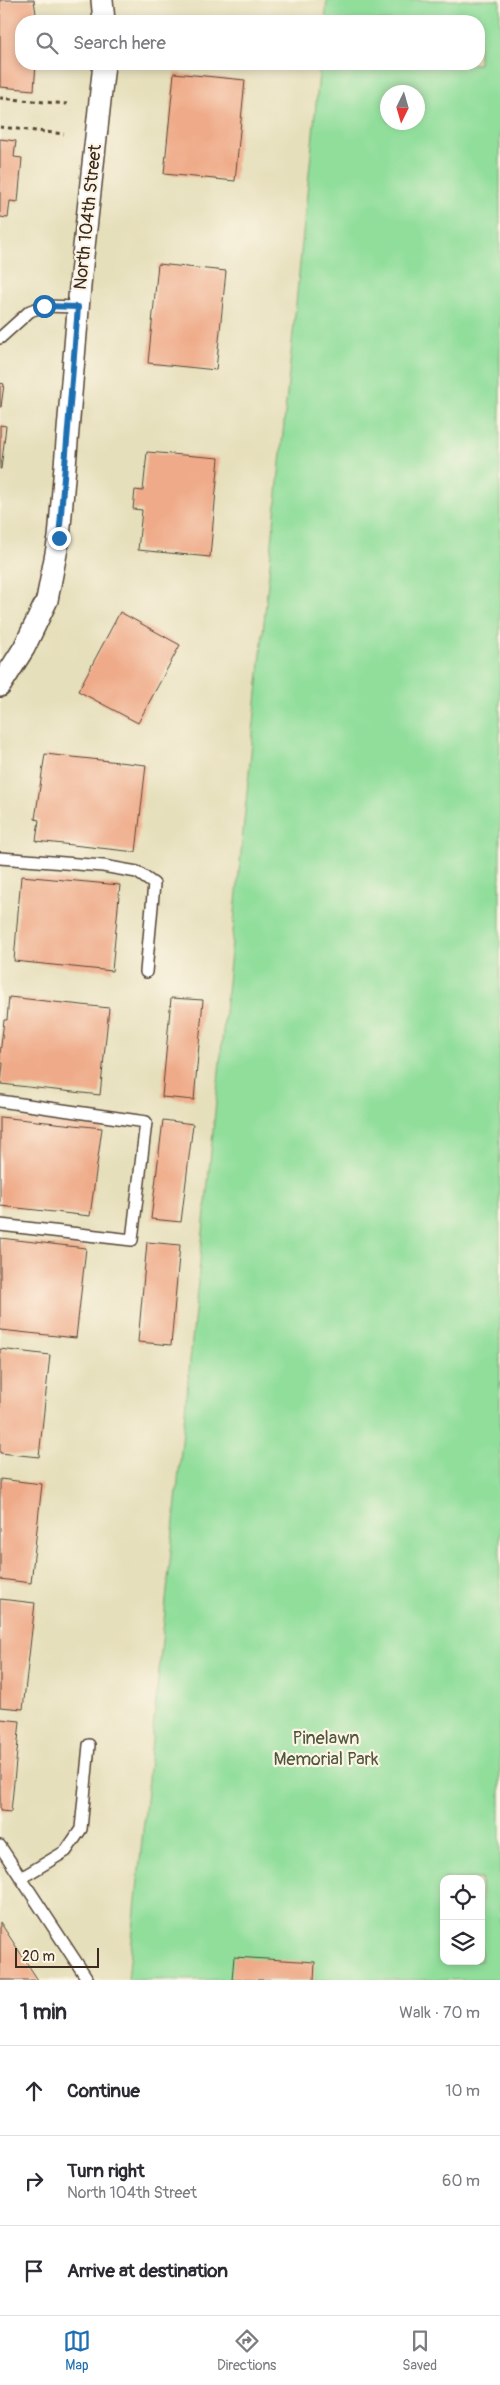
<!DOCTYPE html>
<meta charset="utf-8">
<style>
body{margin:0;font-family:Pangolin,sans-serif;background:#f7f7f7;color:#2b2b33}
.controls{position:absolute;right:15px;bottom:15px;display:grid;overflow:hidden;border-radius:10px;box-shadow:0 2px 8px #0003}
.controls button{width:45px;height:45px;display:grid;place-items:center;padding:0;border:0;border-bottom:1px solid #e1e1e2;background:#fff;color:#2b2b33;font:25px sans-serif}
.compass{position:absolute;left:380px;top:85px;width:45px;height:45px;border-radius:50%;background:#fff;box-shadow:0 2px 8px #0003;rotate:185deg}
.scale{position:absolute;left:15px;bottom:12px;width:84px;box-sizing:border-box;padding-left:5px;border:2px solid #3b2a1e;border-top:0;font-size:14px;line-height:18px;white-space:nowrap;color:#3b2a1e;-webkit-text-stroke:4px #fcf5e5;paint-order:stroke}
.stop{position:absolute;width:15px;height:15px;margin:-11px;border:4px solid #1f6fb2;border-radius:50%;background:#fff}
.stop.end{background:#1f6fb2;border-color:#fff;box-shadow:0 1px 5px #0008}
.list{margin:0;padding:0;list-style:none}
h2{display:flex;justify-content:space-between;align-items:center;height:65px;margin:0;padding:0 20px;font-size:21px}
h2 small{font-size:16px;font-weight:400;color:#7c7c81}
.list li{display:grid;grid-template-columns:32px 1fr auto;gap:15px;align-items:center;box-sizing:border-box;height:90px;padding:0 20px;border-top:1px solid #e1e1e2}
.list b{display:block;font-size:19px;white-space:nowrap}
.list p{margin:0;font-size:16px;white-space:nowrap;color:#7c7c81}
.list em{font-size:16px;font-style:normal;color:#7c7c81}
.icon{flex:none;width:28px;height:28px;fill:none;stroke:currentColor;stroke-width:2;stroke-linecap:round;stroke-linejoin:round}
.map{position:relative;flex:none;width:500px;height:1980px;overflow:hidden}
.search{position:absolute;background:#fff;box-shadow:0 2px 8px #0003;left:15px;right:15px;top:15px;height:55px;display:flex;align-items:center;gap:12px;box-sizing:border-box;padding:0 18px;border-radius:20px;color:#7c7c81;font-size:19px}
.sheet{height:335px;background:#fff}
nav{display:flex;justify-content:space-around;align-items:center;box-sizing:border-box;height:70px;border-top:1px solid #e1e1e2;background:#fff;font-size:14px;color:#7c7c81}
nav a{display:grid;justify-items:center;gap:2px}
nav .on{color:#1f6fb2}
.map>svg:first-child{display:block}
.green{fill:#91de9b;stroke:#66845c;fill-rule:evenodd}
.building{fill:#efab89}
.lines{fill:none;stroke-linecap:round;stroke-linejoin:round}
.service-casing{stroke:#554536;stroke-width:14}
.minor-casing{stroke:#554536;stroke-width:24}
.path{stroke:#554536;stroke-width:3;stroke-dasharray:4 4;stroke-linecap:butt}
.service{stroke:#fff;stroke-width:11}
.minor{stroke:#fff;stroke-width:21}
.route{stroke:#1f6fb2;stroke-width:6}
.labels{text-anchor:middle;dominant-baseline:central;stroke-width:4.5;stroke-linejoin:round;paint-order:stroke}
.street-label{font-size:18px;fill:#3b2a1e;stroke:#fcf5e5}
.park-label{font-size:18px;fill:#50573d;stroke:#fcf5e5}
</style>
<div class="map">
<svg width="500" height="1980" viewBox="0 0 500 1980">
<rect width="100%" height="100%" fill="#fcf5e5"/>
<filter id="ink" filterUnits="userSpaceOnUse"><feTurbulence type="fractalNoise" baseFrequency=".02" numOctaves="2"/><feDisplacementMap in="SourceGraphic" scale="10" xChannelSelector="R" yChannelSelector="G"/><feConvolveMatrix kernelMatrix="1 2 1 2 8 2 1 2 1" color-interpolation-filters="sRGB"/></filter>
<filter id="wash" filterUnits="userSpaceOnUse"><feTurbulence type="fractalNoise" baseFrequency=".0096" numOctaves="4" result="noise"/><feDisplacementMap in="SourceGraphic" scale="20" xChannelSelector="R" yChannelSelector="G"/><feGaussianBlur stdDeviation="1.12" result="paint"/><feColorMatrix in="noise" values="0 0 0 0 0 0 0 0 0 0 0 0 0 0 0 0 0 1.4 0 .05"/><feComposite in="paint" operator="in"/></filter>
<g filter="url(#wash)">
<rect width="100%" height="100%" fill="#e6dfbb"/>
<path class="green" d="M 327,0 L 500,0 L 500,1980 L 128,1980 L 320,64 L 479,64 L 479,21 L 325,21 ZM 388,92 L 418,92 L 418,122 L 388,122 ZM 444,1879 L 481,1879 L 481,1961 L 444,1961 Z"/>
<g id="blocks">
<g class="building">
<path d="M 0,0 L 34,0 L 37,21 L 21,21 L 21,64 L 36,64 L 34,90 L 0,87 Z"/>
<path d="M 174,73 L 245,80 L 235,181 L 164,174 Z"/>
<path d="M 0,139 L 16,141 L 14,157 L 22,158 L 18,202 L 10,201 L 8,218 L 0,217 Z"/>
<path d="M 158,264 L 226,271 L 216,370 L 148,363 Z"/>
<path d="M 0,383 L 4,384 L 1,407 L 0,407 Z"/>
<path d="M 0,425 L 6,426 L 1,469 L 0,469 Z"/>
<path d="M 147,452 L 219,458 L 210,557 L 138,550 L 142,510 L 133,509 L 135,490 L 143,491 Z"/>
<path d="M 120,612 L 180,645 L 138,723 L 78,691 Z"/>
<path d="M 45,754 L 146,765 L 136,852 L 36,841 L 39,820 L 35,819 Z"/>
<path d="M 21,876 L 120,885 L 112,971 L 14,961 Z"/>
<path d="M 9,997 L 109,1008 L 100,1095 L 1,1084 L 3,1063 L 0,1063 L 0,1054 L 4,1020 L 7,1020 Z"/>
<path d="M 171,998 L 203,1000 L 194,1100 L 162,1097 Z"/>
<path d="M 0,1117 L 102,1128 L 90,1216 L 0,1206 Z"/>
<path d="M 163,1120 L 193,1124 L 181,1222 L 151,1219 Z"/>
<path d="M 0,1238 L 86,1248 L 76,1338 L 0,1330 Z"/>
<path d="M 147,1242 L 180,1245 L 171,1345 L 138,1342 Z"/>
<path d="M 0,1349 L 50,1355 L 39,1457 L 0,1453 Z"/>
<path d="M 0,1479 L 42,1484 L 31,1583 L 0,1579 Z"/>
<path d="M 0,1599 L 35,1603 L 23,1709 L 0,1707 Z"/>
<path d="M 0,1719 L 20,1721 L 11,1812 L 0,1811 Z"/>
<path d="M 0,1922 L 38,1980 L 0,1980 Z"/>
<path d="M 234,1957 L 315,1962 L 314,1980 L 232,1980 Z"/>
</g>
</g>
</g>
<g filter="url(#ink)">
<use href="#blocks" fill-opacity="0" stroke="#554536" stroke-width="1"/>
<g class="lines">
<defs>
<g id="service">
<path d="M 0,338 L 30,311 L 44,306 L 78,307"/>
<path d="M 0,858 L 103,866 L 137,872 L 154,884 L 146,972"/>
<path d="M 0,1101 L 146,1122 L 132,1240 L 0,1225"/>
<path d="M 0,1846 L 88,1980"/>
<path d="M 21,1878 L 66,1851 L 81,1829 L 89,1745"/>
</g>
<g id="minor">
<path d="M 102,0 L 104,21"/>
<path d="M 0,686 L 24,648 L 47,600 L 59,538 L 81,274 L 104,64"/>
</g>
</defs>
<use href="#service" class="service-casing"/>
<use href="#minor" class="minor-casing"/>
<g class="path">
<path d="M 0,98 L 67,104"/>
<path d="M 0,127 L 64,134"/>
</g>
<use href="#service" class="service"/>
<use href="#minor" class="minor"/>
</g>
</g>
<g class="lines" filter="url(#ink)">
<path class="route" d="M 44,306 L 78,307 L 59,538"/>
</g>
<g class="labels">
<g class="street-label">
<text transform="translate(88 217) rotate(-84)">North 104th Street</text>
</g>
<g class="park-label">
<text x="326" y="1738">Pinelawn<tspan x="326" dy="21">Memorial Park</tspan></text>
</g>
</g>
</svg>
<div class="controls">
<button><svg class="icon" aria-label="locate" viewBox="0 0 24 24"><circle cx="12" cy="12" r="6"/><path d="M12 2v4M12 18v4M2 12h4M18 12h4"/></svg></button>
<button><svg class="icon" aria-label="layers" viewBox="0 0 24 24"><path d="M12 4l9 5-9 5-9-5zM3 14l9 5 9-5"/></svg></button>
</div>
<svg class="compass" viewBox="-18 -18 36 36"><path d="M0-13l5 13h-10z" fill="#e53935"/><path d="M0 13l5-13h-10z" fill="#7c7c81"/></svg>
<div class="scale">20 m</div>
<div class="stop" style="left:44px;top:306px"></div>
<div class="stop end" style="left:59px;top:538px"></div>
<div class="search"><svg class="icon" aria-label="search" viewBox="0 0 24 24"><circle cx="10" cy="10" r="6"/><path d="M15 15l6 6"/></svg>Search here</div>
</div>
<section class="sheet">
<h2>1 min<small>Walk · 70 m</small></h2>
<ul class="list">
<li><svg class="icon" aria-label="ahead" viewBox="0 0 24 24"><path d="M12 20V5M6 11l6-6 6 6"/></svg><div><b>Continue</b></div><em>10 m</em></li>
<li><svg class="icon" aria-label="right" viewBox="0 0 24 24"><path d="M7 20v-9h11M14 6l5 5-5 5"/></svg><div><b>Turn right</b><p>North 104th Street</p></div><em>60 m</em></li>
<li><svg class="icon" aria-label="arrive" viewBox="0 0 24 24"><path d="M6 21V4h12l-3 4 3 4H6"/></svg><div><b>Arrive at destination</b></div></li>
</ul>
</section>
<nav>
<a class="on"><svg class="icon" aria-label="map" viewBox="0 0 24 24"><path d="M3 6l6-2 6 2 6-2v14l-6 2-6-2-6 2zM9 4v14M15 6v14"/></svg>Map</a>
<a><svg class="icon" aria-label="directions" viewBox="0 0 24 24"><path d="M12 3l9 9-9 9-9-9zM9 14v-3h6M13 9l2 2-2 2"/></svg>Directions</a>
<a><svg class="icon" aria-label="saved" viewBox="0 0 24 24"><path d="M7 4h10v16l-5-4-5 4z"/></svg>Saved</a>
</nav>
